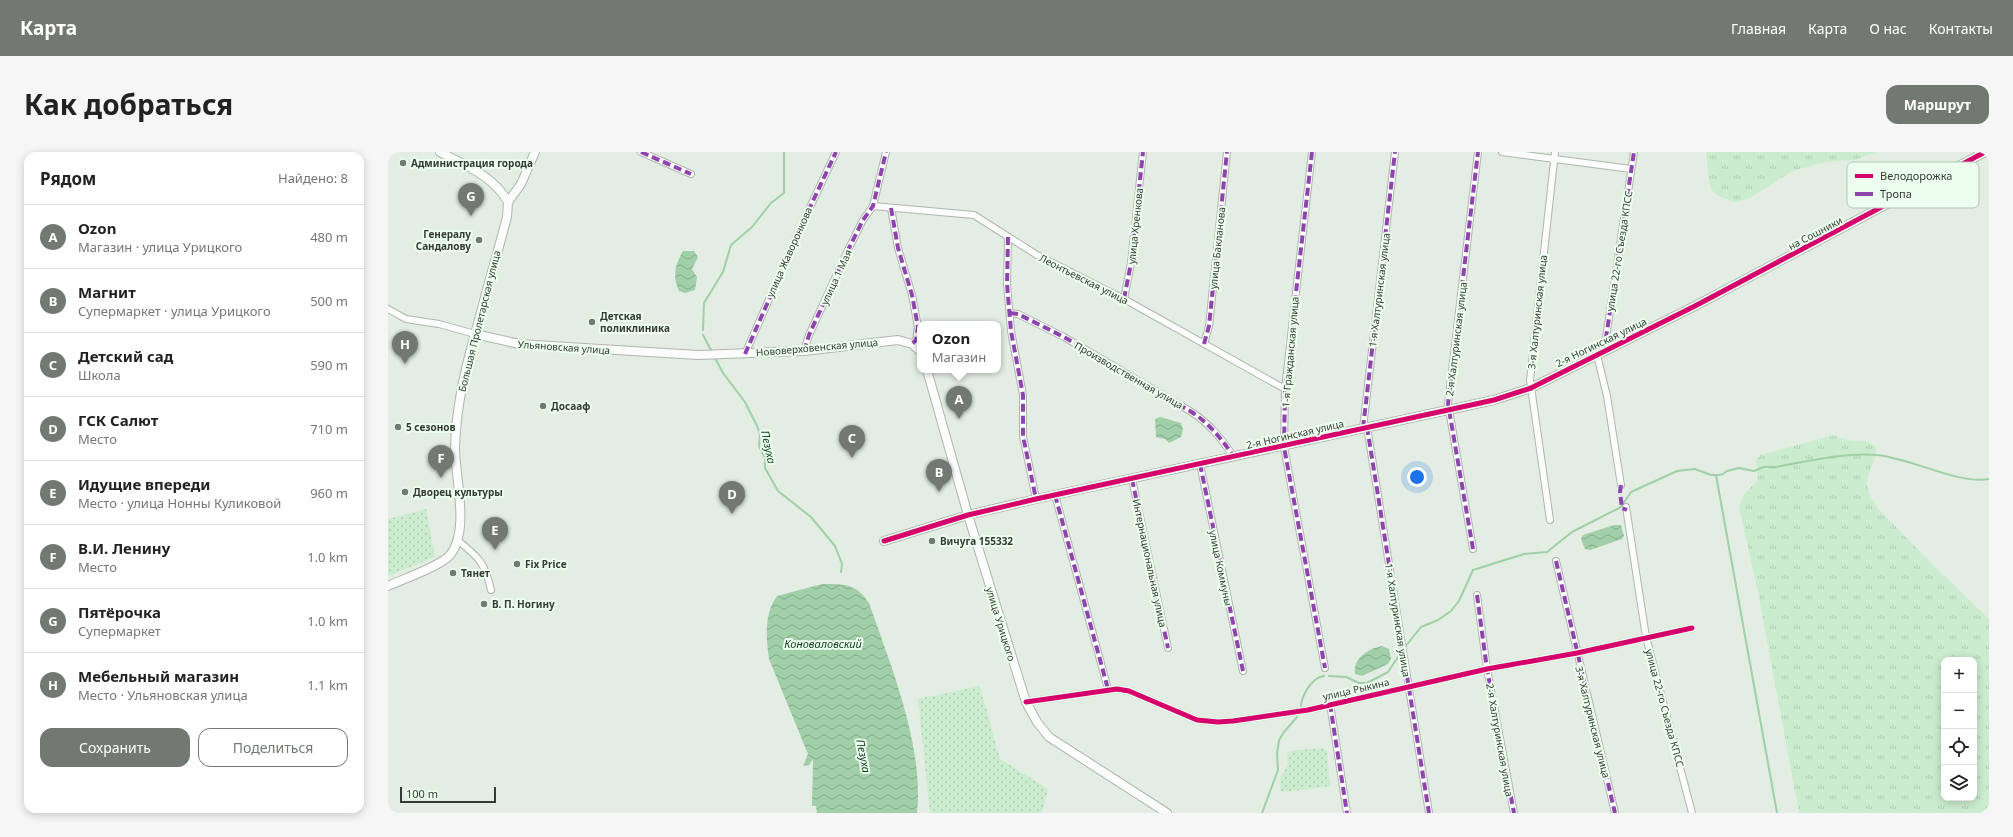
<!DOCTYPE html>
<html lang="ru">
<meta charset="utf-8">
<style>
body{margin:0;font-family:"Noto Sans",sans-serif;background:#f6f6f6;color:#222}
.controls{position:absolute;right:12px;bottom:12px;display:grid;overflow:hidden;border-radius:8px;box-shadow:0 2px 10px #0003}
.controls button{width:36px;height:36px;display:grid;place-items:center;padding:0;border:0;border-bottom:1px solid #e0e0e0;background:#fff;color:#222;font:20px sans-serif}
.scale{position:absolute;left:12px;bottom:10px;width:96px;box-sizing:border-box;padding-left:4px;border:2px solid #343b35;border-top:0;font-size:11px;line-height:14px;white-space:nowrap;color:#343b35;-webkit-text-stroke:3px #ecfeee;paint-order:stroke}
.you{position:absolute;left:1029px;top:325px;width:14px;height:14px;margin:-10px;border:3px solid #fff;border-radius:50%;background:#1a73e8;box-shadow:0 0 0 6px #1a73e833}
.badge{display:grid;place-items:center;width:26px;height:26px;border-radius:50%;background:#717972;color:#fff;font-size:13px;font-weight:700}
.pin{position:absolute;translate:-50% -33px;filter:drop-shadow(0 1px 2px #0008)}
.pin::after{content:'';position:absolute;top:21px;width:14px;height:12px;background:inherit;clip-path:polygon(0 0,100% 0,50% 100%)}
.popup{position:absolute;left:529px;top:169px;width:84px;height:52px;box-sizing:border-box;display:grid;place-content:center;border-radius:8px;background:#fff;filter:drop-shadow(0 1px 3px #0005);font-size:13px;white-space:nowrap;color:#767676}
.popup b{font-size:15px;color:#222}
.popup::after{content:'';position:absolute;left:50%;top:100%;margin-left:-8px;border:8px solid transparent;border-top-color:#fff}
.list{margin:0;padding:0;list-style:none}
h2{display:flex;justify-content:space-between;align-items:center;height:52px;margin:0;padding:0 16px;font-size:17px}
h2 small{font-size:13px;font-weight:400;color:#767676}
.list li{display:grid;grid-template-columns:26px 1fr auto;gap:12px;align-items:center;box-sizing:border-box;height:64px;padding:0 16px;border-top:1px solid #e0e0e0}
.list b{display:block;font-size:15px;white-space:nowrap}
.list p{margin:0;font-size:13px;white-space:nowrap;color:#767676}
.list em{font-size:13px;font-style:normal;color:#767676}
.actions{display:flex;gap:8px;padding:12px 16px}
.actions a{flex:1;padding:9px 0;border:1px solid #717972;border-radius:12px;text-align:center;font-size:14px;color:#717972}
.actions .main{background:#717972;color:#fff}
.icon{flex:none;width:22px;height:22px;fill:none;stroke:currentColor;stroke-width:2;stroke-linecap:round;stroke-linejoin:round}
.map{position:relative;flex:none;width:1601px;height:661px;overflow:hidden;border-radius:12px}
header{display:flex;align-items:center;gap:24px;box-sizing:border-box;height:56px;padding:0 20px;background:#717972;color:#fff}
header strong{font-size:19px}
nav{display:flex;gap:22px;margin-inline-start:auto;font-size:14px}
.intro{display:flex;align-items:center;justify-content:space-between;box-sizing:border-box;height:96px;padding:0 24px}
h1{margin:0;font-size:28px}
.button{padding:10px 18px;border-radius:12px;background:#717972;color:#fff;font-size:14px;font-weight:700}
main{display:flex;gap:24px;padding:0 24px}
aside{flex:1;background:#fff;border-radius:12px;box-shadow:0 2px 10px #0003}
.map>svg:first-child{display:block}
.grass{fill:url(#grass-tufts);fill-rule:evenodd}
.park{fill:url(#park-dots)}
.water{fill:url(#water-waves)}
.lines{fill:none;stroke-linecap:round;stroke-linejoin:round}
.stream{stroke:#a0cfa8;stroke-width:2}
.street-casing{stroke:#afb6af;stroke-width:8}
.secondary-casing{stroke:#afb6af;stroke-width:10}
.street{stroke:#fbfcfb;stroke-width:6}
.secondary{stroke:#fbfcfb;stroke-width:8}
.quiet{stroke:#8e44ad;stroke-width:4;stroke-dasharray:8 4;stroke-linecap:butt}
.cycleway-casing{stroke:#ecfeee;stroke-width:8}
.cycleway{stroke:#d6006c;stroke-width:5}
.poi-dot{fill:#717972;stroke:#ecfeee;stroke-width:1.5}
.labels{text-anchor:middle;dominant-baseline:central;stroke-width:4;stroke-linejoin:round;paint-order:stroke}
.poi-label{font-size:10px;font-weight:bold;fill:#343b35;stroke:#ecfeee;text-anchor:start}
.street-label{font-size:10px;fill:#343b35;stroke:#ecfeee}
.water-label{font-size:11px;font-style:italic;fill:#0d3c1a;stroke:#ecfeee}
.key{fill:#ecfeee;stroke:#b5c4b6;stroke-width:1}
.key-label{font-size:11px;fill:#343b35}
</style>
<header>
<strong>Карта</strong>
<nav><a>Главная</a><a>Карта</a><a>О нас</a><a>Контакты</a></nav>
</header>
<div class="intro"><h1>Как добраться</h1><a class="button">Маршрут</a></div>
<main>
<aside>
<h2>Рядом<small>Найдено: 8</small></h2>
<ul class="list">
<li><span class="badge">A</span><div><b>Ozon</b><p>Магазин · улица Урицкого</p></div><em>480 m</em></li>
<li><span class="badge">B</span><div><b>Магнит</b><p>Супермаркет · улица Урицкого</p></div><em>500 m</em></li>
<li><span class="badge">C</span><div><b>Детский сад</b><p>Школа</p></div><em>590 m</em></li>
<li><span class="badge">D</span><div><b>ГСК Салют</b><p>Место</p></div><em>710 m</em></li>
<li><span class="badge">E</span><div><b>Идущие впереди</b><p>Место · улица Нонны Куликовой</p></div><em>960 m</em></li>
<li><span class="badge">F</span><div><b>В.И. Ленину</b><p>Место</p></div><em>1.0 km</em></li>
<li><span class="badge">G</span><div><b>Пятёрочка</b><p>Супермаркет</p></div><em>1.0 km</em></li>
<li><span class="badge">H</span><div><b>Мебельный магазин</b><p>Место · Ульяновская улица</p></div><em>1.1 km</em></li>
</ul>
<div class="actions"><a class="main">Сохранить</a><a>Поделиться</a></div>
</aside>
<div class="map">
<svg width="1601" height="661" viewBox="0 0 1601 661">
<defs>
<pattern id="grass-tufts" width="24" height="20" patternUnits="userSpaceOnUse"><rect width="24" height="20" fill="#cbeccf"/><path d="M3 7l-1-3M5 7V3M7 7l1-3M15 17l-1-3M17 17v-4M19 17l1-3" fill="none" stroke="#afcbb2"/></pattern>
<pattern id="park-dots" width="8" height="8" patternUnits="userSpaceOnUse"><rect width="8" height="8" fill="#cbeccf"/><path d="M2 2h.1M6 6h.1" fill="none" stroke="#afcbb2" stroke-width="1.8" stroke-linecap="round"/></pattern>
<pattern id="water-waves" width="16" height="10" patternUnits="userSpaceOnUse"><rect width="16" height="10" fill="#a0cfa8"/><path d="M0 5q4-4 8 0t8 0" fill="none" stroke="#83a98a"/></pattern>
</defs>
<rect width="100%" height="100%" fill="#e3ede4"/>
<g class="grass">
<path d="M 1318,0 L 1488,0 L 1467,8 L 1438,10 L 1404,19 L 1362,46 L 1347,50 L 1330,44 L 1324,38 L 1321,31 Z"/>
<path d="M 1446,283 C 1450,284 1454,287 1458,288 C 1469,290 1479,286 1488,296 C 1489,311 1476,321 1480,337 C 1484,354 1500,366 1511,378 C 1540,409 1571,438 1601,467 L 1601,661 L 1411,661 L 1370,440 L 1351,355 L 1357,341 L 1368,330 L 1370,326 L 1368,309 L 1372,303 ZM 1556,508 L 1586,508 L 1586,646 L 1556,646 Z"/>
</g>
<g class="park">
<path d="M 38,357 L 47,405 L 0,424 L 0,367 Z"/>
<path d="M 592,534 L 612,607 L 660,637 L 654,661 L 542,661 L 530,547 Z"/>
<path d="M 934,596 L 939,598 L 942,634 L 898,640 L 893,639 L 892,626 L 900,613 L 899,602 L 903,599 Z"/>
</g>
<g class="water">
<path d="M 295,99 L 306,99 L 310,105 L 304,117 L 309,125 L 307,138 L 297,141 L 291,139 C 284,124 287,113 295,99 Z"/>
<path d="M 772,265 L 793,271 L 795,277 L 793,285 L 781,291 L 777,287 L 768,285 L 767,267 Z"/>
<path d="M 1226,373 L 1233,373 L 1236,384 L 1234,387 L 1202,398 L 1197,397 L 1193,387 L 1195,383 Z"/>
<path d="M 434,432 C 455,432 468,431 481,451 C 503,514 536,594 529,661 L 429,661 L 428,654 L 424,654 L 425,607 L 421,613 L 415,614 L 420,602 L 381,507 C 378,487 376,461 389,444 Z"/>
<path d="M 994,494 L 1001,497 L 1003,507 L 1000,512 L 974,524 L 967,522 C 964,507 981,496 994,494 Z"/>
</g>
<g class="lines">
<g class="stream">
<path d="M 315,178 L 316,151 L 335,120 L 343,93 L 364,75 L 383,51 L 396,41 L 396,0"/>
<path d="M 315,183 L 324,200"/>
<path d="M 326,204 L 335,221 L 357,250 L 369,274 L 372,282 L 371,294 L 377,306 L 377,316 L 390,339 L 423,365 L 447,394 L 454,412 L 453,420"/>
<path d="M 1328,323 L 1389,661"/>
<path d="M 1017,495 L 1033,475 L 1050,468 L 1063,459 L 1071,449 L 1085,418 L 1136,402 L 1159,400 L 1184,380 L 1233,355 L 1243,340 L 1289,319 L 1307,317 L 1323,323 L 1331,323 L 1335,322 L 1339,319 L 1351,316 L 1366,319 L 1376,315 L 1387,315 C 1418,310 1456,300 1488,303 C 1520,305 1571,333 1601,327"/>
<path d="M 941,524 L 958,525 L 971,531 L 979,531 L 1000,520 L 1012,502"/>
<path d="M 913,554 C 914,543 924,525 936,524"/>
<path d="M 874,661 L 890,618 L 889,602 L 891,588 L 896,580 L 909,565"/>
</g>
<defs>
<g id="street">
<path d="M 253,0 L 303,22"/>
<path d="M 924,0 L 897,237 L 896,295 L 937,516"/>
<path d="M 1114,0 L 1243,17"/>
<path d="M 485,54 L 586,63 L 649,103 L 736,147 L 897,237"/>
<path d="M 503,56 L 510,96 L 524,143 L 530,175 L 528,188 L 524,192"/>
<path d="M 620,85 L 619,132 L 623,179 L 635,243 L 635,284 L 648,347"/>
<path d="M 736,147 L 743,111 L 755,0"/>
<path d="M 0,157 L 18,167 L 51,172 L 87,182"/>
<path d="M 622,161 L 630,162 L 676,185 L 802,259 C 821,271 833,286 846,305"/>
<path d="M 816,192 L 821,174 L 839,0"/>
<path d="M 416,199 L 421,183 L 461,96 L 475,68 L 485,54 L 498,0"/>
<path d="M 1216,199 L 1246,0"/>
<path d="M 357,202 L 416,68 L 448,0"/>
<path d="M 1209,203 L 1219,244 L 1233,333"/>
<path d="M 979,275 L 1041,661"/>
<path d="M 975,276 L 1007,0"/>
<path d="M 812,312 L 855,519"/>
<path d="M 744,327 L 780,496"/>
<path d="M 667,343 L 720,537"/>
<path d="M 1238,355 L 1258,485 L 1304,661"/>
<path d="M 1162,368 L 1142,228 L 1167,0"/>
<path d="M 69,388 C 91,405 97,411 103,438"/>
<path d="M 1085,397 L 1060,252 L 1090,0"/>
<path d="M 1168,409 L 1227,661"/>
<path d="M 1089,443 L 1099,517 L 1126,661"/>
<path d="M 638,550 L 729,537 L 741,539 L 809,568 L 830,570 L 845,569 L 920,558 L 1099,517 L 1189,501 L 1304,476"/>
<path d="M 942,552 L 959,661"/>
</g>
<g id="secondary">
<path d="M 52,0 C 76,13 106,24 120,50"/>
<path d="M 87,182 L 131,192 L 310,203 L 416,199 L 510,188 L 524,192 L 532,199"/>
<path d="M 539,218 L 580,363 L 638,550 L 649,570 L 661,585 L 779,661"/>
<path d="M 496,389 L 580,363 L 648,347 L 1060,258 L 1106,248 L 1143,236 L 1307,154 L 1597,0"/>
<path d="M 0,434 C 15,427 53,414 62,403 C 82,379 67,325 67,296 C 68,252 79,209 91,168 C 100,133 110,99 119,65 L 120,50 L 133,32 L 147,0"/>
</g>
</defs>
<use href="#street" class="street-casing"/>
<use href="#secondary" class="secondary-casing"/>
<use href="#street" class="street"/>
<use href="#secondary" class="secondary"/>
<g class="quiet">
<path d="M 253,0 L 303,22"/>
<path d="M 924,0 L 897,237 L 896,295 L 937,516"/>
<path d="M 503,56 L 510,96 L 524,143 L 530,175 L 528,188 L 524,192"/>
<path d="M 620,85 L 619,132 L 623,179 L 635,243 L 635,284 L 648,347"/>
<path d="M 736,147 L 743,111 L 755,0"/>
<path d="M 622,161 L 630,162 L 676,185 L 802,259 C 821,271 833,286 846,305"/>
<path d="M 816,192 L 821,174 L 839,0"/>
<path d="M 416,199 L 421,183 L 461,96 L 475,68 L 485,54 L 498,0"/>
<path d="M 1216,199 L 1246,0"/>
<path d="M 357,202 L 416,68 L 448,0"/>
<path d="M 979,275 L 1041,661"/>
<path d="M 975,276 L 1007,0"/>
<path d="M 812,312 L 855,519"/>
<path d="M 744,327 L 780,496"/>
<path d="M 1233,333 L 1232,340 L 1234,356 L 1239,358"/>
<path d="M 667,343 L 720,537"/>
<path d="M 1085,397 L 1060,252 L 1090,0"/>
<path d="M 1168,409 L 1227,661"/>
<path d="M 1089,443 L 1099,517 L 1126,661"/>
<path d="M 942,552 L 959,661"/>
</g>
<defs>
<g id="cycleway">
<path d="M 496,389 L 580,363 L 648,347 L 1060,258 L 1106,248 L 1143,236 L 1307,154 L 1597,0"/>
<path d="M 638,550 L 729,537 L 741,539 L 809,568 L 830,570 L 845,569 L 920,558 L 1099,517 L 1189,501 L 1304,476"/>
</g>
</defs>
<use href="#cycleway" class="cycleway-casing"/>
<use href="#cycleway" class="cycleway"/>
</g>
<g class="poi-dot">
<circle cx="15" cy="11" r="4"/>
<circle cx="91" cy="88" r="4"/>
<circle cx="204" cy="170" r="4"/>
<circle cx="155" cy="254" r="4"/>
<circle cx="10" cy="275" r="4"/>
<circle cx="17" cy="340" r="4"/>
<circle cx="544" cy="389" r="4"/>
<circle cx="129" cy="412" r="4"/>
<circle cx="65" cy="421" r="4"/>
<circle cx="96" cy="452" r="4"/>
</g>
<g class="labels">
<g class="poi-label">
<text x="23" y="11">Администрация города</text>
<text x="83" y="82" text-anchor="end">Генералу<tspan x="83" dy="12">Сандалову</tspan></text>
<text x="212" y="164">Детская<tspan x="212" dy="12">поликлиника</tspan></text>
<text x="163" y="254">Досааф</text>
<text x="18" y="275">5 сезонов</text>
<text x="25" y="340">Дворец культуры</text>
<text x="552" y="389">Вичуга 155332</text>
<text x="137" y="412">Fix Price</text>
<text x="73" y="421">Тянет</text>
<text x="104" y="452">В. П. Ногину</text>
</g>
<g class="street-label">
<text transform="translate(747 74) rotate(-84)">улица Хренкова</text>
<text transform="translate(1427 81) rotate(-28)">на Сошники</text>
<text transform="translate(829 96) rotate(-84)">улица Бакланова</text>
<text transform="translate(1231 99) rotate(-81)">улица 22-го Съезда КПСС</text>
<text transform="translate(401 100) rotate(-66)">улица Жаворонкова</text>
<text transform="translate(448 125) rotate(-65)">улица 1 Мая</text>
<text transform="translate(696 127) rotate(27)">Леонтьевская улица</text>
<text transform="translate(991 138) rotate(-83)">1-я Халтуринская улица</text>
<text transform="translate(1149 160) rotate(-84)">3-я Халтуринская улица</text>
<text transform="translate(91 169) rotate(-76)">Большая Пролетарская улица</text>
<text transform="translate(1068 187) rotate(-83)">2-я Халтуринская улица</text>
<text transform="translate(1213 190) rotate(-26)">2-я Ногинская улица</text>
<text transform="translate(176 195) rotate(4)">Ульяновская улица</text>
<text transform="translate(429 195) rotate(-5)">Нововерховенская улица</text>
<text transform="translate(902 200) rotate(-85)">1-я Гражданская улица</text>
<text transform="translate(741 223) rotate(30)">Производственная улица</text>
<text transform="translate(907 282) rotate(-13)">2-я Ногинская улица</text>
<text transform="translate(762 411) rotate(78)">Интернациональная улица</text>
<text transform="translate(833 416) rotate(78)">улица Коммуны</text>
<text transform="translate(1010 468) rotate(81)">1-я Халтуринская улица</text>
<text transform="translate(613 472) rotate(73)">улица Урицкого</text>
<text transform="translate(968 537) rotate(-13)">улица Рыкина</text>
<text transform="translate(1277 556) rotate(75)">улица 22-го Съезда КПСС</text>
<text transform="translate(1205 570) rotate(76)">3-я Халтуринская улица</text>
<text transform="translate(1112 588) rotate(80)">2-я Халтуринская улица</text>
</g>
<g class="water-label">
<text transform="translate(381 295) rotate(78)">Пезуха</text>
<text x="435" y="491">Коноваловский</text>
<text transform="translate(476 604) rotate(79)">Пезуха</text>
</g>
</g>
<rect x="1459" y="10" width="132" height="46" rx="6" class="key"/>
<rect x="1467" y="22" width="18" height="4" fill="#d6006c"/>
<rect x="1467" y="40" width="18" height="4" fill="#8e44ad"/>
<g class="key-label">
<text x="1492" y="28">Велодорожка</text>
<text x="1492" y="46">Тропа</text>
</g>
</svg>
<div class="controls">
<button>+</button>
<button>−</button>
<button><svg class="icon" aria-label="locate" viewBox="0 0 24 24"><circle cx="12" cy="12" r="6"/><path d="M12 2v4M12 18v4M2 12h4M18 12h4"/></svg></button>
<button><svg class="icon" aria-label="layers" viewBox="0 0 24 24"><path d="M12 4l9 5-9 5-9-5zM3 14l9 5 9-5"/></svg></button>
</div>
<div class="scale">100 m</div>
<div class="you"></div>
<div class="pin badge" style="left:571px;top:267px">A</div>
<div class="popup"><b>Ozon</b>Магазин</div>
<div class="pin badge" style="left:551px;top:340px">B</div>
<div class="pin badge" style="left:464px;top:306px">C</div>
<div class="pin badge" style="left:344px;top:362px">D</div>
<div class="pin badge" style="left:107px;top:398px">E</div>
<div class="pin badge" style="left:53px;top:326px">F</div>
<div class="pin badge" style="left:83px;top:64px">G</div>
<div class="pin badge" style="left:17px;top:212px">H</div>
</div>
</main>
